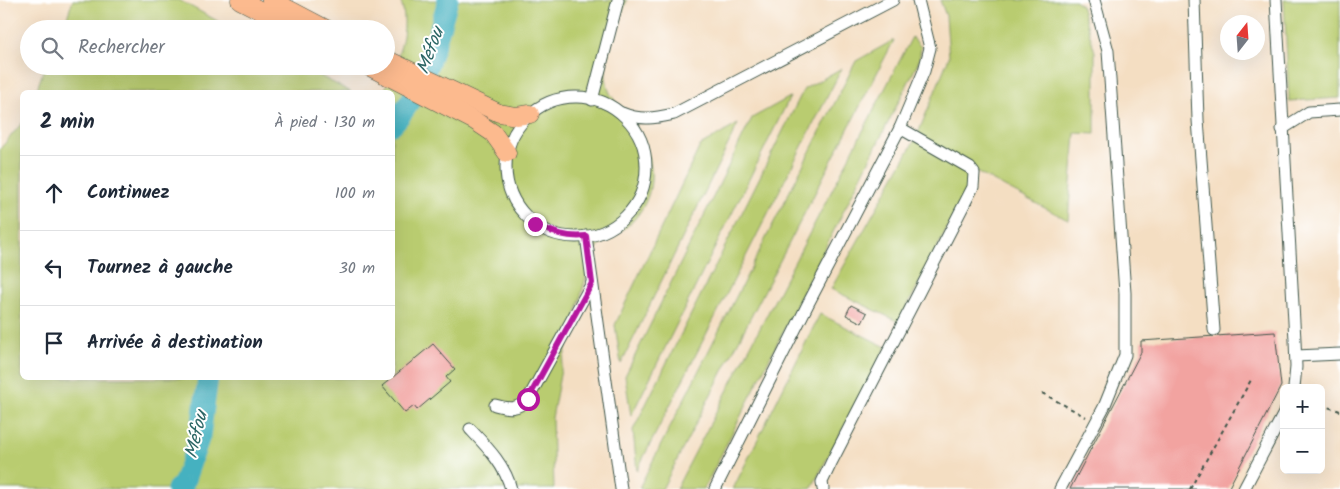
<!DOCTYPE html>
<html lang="fr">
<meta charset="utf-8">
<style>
body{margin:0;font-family:Kalam,sans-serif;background:#f2f2f3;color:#1f2937}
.controls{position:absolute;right:15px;bottom:15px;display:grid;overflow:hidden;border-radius:8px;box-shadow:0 5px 20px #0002}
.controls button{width:45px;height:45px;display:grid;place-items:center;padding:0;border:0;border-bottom:1px solid #e0e1e3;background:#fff;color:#1f2937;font:25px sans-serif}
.compass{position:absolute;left:1220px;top:15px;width:45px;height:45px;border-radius:50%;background:#fff;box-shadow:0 5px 20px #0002;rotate:17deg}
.stop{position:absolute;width:15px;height:15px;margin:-11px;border:4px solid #b5179e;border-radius:50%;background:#fff}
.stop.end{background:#b5179e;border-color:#fff;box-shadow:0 1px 5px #0008}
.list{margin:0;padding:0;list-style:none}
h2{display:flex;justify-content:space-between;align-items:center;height:65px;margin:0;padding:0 20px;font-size:21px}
h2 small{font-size:16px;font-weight:400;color:#747a83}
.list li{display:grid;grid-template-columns:32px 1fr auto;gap:15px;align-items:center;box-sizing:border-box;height:75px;padding:0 20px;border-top:1px solid #e0e1e3}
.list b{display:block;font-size:19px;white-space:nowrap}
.list em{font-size:16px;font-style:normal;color:#747a83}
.icon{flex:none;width:28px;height:28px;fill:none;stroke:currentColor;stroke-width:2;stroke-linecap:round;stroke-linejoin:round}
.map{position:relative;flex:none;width:1340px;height:489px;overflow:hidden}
.search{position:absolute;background:#fff;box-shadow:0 5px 20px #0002;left:20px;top:20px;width:375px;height:55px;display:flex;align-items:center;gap:12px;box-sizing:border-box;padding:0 18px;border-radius:28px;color:#747a83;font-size:19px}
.panel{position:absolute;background:#fff;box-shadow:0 5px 20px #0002;left:20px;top:90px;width:375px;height:290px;border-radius:8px}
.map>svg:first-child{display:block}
.green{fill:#b9cc6f;stroke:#6c8452}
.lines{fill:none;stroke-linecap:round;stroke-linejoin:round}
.river{stroke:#44b1c0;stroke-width:21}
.building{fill:#f2a3a0}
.minor-casing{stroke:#3f5549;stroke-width:13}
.highway-casing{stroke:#3f5549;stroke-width:19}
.path{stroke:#3f5549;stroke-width:2;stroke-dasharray:4 4;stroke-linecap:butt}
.minor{stroke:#fff;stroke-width:11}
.highway{stroke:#fcba8e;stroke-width:18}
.route{stroke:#b5179e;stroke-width:6}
.labels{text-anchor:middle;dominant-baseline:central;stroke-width:4;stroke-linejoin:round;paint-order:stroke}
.water-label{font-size:19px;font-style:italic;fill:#2c6665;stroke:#fff}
</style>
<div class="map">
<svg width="1340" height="489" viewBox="0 0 1340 489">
<rect width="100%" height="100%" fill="#fff"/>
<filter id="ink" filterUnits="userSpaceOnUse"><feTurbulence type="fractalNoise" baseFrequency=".02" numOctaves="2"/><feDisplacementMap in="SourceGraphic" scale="10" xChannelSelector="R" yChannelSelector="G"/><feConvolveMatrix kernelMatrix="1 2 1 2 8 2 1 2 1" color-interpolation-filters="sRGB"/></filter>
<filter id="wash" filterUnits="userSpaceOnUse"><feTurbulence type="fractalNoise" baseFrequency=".0096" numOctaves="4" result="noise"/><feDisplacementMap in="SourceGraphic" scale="20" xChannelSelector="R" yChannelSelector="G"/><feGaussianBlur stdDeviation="1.12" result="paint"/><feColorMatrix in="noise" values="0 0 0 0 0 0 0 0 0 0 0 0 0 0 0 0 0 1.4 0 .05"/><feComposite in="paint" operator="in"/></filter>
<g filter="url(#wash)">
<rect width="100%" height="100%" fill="#f4dec2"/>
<g class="green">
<path d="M 73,0 L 179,0 L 232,29 L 63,29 Z"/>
<path d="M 400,0 L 627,0 C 618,25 601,57 607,84 C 610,99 619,104 628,115 C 651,145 662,184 637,216 C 624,233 606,238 593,252 L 562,364 L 552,418 L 554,489 L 0,489 L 0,149 L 22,123 L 22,378 L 392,378 L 392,92 L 384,92 C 395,65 412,29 400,0 Z"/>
<path d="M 940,0 L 1075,0 L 1081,5 L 1095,52 L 1095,134 L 1075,133 L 1068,220 L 976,172 L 899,322 L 831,289 L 917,136 L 949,57 L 946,16 Z"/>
<path d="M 1284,0 L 1340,0 L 1340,98 L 1289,101 Z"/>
<path d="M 912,37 L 921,47 L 919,61 L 704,489 L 676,489 Z"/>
<path d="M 894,40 L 662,489 L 640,489 L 640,486 L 856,61 Z"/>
<path d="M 45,66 L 301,66 L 351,92 L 36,92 Z"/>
<path d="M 842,68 L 637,470 L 637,471 L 633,430 L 804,89 Z"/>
<path d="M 790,97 L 631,416 L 625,376 L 752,118 Z"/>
<path d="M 738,124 L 621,364 L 615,325 L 700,146 Z"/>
<path d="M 820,314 L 886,347 L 811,489 L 733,489 Z"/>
</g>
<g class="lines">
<g class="river">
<path d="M 392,125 C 424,92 436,42 448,0"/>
<path d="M 177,489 L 183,485 L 200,436 L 208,378"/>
</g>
</g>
<g id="blocks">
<g class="building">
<path d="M 851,305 L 867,313 L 862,323 L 846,315 Z"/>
<path d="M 1275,332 L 1281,386 L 1228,489 L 1070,489 L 1141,352 L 1141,341 Z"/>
<path d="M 433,344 L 455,369 L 446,377 L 450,382 L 417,410 L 414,406 L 405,413 L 382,386 Z"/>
</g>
</g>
</g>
<g filter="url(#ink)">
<use href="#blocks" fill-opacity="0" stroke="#3f5549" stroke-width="1"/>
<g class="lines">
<defs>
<g id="minor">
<path d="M 1194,0 L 1198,120 L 1214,330"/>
<path d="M 1276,0 L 1295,340 L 1296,367 L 1294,388"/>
<circle cx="576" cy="167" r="70"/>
<path d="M 592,100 L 618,0"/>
<path d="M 622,113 C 641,121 655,118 674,114 L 893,0"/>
<path d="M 1282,129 L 1309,112 L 1340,110"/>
<path d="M 586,236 L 621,489"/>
<path d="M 1296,356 L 1340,354"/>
<path d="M 495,405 C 509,409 517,410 528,399 L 592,283"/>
<path d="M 470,429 C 487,447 505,465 511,489"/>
<path d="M 715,489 L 808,304 L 900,128 L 924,71 L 930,48 L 918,0"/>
<path d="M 823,489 L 822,482 L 832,461 L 973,187 L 974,173 L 970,168 L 900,128"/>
<path d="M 1060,489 L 1104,407 L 1125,355 L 1125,293 L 1108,51 L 1094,0"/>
<path d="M 1244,489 L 1284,413"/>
</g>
<g id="highway">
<path d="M 240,0 L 296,29"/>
<path d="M 271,0 L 326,29"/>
<path d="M 386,59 L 499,113 L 516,116 L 530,114"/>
<path d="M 368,66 L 475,121 L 493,133 L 507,153"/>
</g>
</defs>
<use href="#minor" class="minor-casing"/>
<use href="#highway" class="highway-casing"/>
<g class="path">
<path d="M 1042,393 L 1086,417"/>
<path d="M 1321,405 L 1340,411"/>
<path d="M 1190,489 L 1251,380"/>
</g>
<use href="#minor" class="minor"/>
<use href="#highway" class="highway"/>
</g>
</g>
<g class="lines" filter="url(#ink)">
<path class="route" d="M 528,399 L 592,283 L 586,236 C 567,238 553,233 535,224"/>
</g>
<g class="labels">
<g class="water-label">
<text transform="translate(431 51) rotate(-70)">Méfou</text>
<text transform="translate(197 435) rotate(-77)">Méfou</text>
</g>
</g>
</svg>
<div class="controls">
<button>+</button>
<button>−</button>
</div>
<svg class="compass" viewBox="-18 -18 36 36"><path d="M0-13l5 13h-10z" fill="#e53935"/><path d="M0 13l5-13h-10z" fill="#747a83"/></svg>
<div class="stop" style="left:528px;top:399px"></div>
<div class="stop end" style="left:535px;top:224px"></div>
<div class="search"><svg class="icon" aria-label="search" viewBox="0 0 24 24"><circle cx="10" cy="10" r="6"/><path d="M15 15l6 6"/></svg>Rechercher</div>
<section class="panel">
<h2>2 min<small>À pied · 130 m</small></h2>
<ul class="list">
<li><svg class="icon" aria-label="ahead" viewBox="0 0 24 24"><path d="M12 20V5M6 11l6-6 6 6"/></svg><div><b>Continuez</b></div><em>100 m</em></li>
<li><svg class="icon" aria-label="left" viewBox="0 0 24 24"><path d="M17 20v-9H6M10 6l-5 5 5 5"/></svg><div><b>Tournez à gauche</b></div><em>30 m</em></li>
<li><svg class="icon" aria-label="arrive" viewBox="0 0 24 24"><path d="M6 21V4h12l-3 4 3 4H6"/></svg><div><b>Arrivée à destination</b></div></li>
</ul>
</section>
</div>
